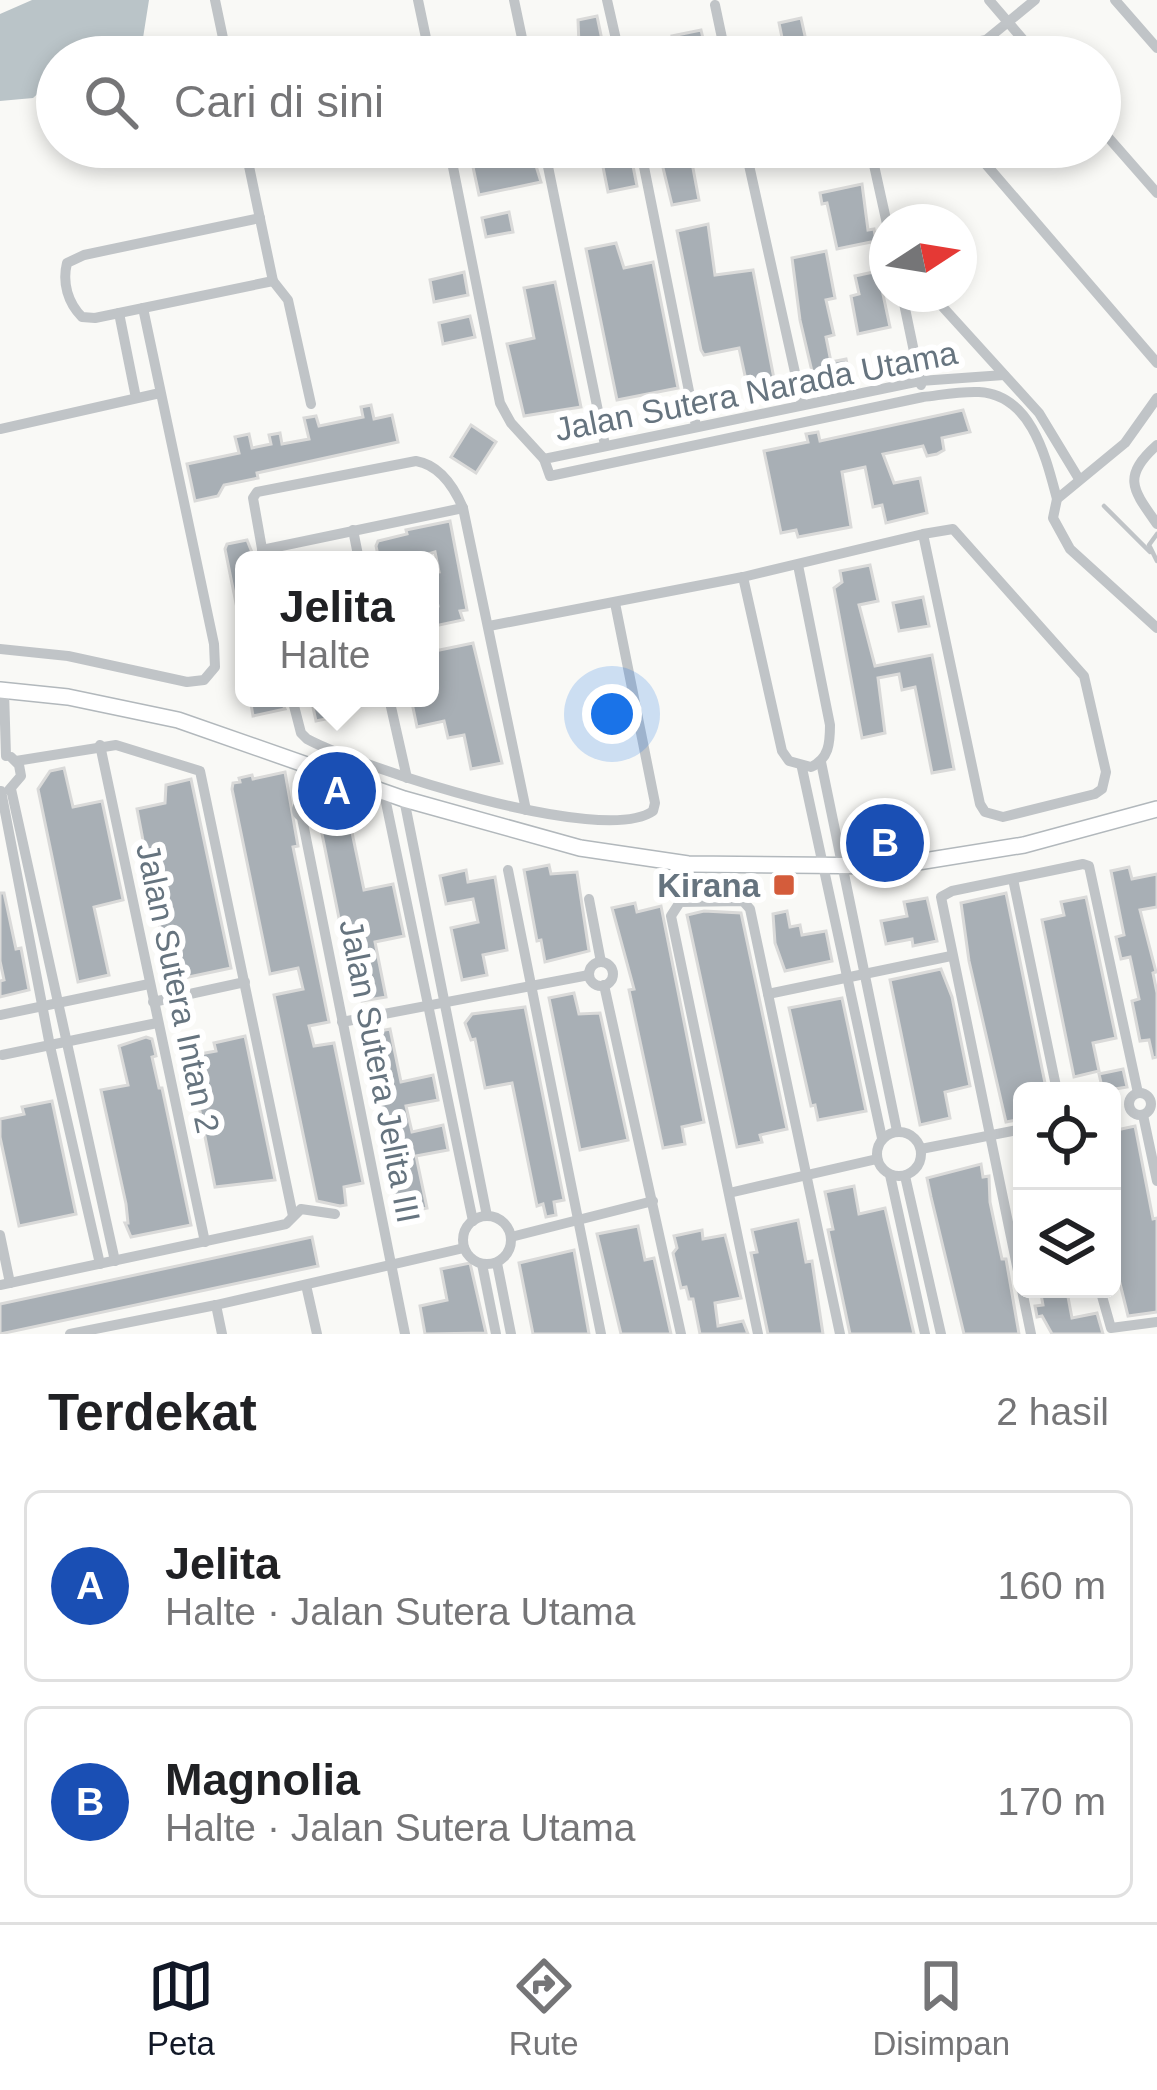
<!DOCTYPE html>
<html lang="id">
<meta charset="utf-8">
<style>
body{margin:0;font-family:Helvetica,sans-serif;background:#f2f2f2;color:#202124}
.controls{position:absolute;right:36px;bottom:36px;display:grid;overflow:hidden;border-radius:18px;box-shadow:0 6px 18px #0003}
.controls button{width:108px;height:108px;display:grid;place-items:center;padding:0;border:0;border-bottom:3px solid #e0e0e0;background:#fff;color:#202124;font:60px sans-serif}
.compass{position:absolute;left:869px;top:204px;width:108px;height:108px;border-radius:50%;background:#fff;box-shadow:0 6px 18px #0003;rotate:78deg}
.you{position:absolute;left:612px;top:714px;width:42px;height:42px;margin:-30px;border:9px solid #fff;border-radius:50%;background:#1a73e8;box-shadow:0 0 0 18px #1a73e833}
.badge{display:grid;place-items:center;width:78px;height:78px;border-radius:50%;background:#111827;color:#fff;font-size:39px;font-weight:700}
.pin{position:absolute;translate:-50% -50%;border:6px solid #fff;box-shadow:0 3px 12px #0006}
.popup{position:absolute;left:235px;top:551px;width:204px;height:156px;box-sizing:border-box;display:grid;place-content:center;border-radius:18px;background:#fff;filter:drop-shadow(0 3px 9px #0005);font-size:39px;white-space:nowrap;color:#757577}
.popup b{font-size:45px;color:#202124}
.popup::after{content:'';position:absolute;left:50%;top:100%;margin-left:-24px;border:24px solid transparent;border-top-color:#fff}
.list{margin:0;padding:0;list-style:none}
h2{display:flex;justify-content:space-between;align-items:center;height:156px;margin:0;padding:0 48px;font-size:51px}
h2 small{font-size:39px;font-weight:400;color:#757577}
.list li{display:grid;grid-template-columns:78px 1fr auto;gap:36px;align-items:center;box-sizing:border-box;height:192px;margin:0 24px 24px;padding:0 24px;border:3px solid #e0e0e0;border-radius:18px}
.list b{display:block;font-size:45px;white-space:nowrap}
.list p{margin:0;font-size:39px;white-space:nowrap;color:#757577}
.list em{font-size:39px;font-style:normal;color:#757577}
.icon{flex:none;width:66px;height:66px;fill:none;stroke:currentColor;stroke-width:2;stroke-linecap:round;stroke-linejoin:round}
.map{position:relative;flex:none;width:1157px;height:1334px;overflow:hidden}
.search{position:absolute;background:#fff;box-shadow:0 6px 18px #0003;left:36px;right:36px;top:36px;height:132px;display:flex;align-items:center;gap:30px;box-sizing:border-box;padding:0 42px;border-radius:66px;color:#757577;font-size:45px}
.sheet{height:588px;background:#fff}
nav{display:flex;justify-content:space-around;align-items:center;box-sizing:border-box;height:168px;border-top:3px solid #e0e0e0;background:#fff;font-size:33px;color:#757577}
nav a{display:grid;justify-items:center;gap:6px}
nav .on{color:#111827}
.map>svg:first-child{display:block}
.water{fill:#bac4c8}
.building{fill:#a8afb5;stroke:#dadad9;stroke-width:3}
.lines{fill:none;stroke-linecap:round;stroke-linejoin:round}
.secondary-casing{stroke:#b2b8bc;stroke-width:18}
.lane{stroke:#c0c4c7;stroke-width:4.5}
.street{stroke:#c0c4c7;stroke-width:10}
.secondary{stroke:#fff;stroke-width:15}
.poi-dot{fill:#d45c3b;stroke:#fff;stroke-width:4.5}
.labels{text-anchor:middle;dominant-baseline:central;stroke-width:12;stroke-linejoin:round;paint-order:stroke}
.street-label{font-size:33px;fill:#66747f;stroke:#fff}
.poi-label{font-size:33px;font-weight:bold;fill:#66747f;stroke:#fff;text-anchor:end}
</style>
<div class="map">
<svg width="1157" height="1334" viewBox="0 0 1157 1334">
<rect width="100%" height="100%" fill="#f9f9f6"/>
<path class="water" d="M 32,0 L 149,0 L 140,57 L 57,57 L 57,89 L 42,90 L 33,98 L 0,101 L 0,14 Z"/>
<g class="building">
<path d="M 597,16 L 602,40 L 579,45 L 578,20 Z"/>
<path d="M 801,18 L 809,54 L 786,57 L 779,23 Z"/>
<path d="M 701,30 L 706,51 L 684,55 L 683,48 L 675,49 L 672,36 Z"/>
<path d="M 658,147 L 689,147 L 699,200 L 672,205 Z"/>
<path d="M 533,156 L 541,182 L 479,195 L 473,167 Z"/>
<path d="M 632,161 L 637,186 L 608,192 L 603,167 Z"/>
<path d="M 862,184 L 868,230 L 874,229 L 876,241 L 837,249 L 827,203 L 822,204 L 820,193 Z"/>
<path d="M 509,212 L 513,232 L 486,237 L 482,218 Z"/>
<path d="M 708,224 L 715,275 L 753,270 L 776,389 L 749,394 L 739,348 L 704,355 L 701,350 L 677,231 Z"/>
<path d="M 616,243 L 624,268 L 653,262 L 678,388 L 617,400 L 586,249 Z"/>
<path d="M 826,251 L 835,298 L 826,300 L 834,335 L 826,337 L 831,362 L 846,359 L 849,373 L 814,380 L 800,320 L 792,258 Z"/>
<path d="M 878,271 L 890,327 L 858,334 L 851,296 L 859,294 L 855,276 Z"/>
<path d="M 464,272 L 468,295 L 434,302 L 430,280 Z"/>
<path d="M 555,282 L 581,407 L 524,416 L 507,344 L 534,338 L 524,288 Z"/>
<path d="M 470,316 L 475,337 L 443,344 L 439,323 Z"/>
<path d="M 371,405 L 374,419 L 392,415 L 398,442 L 257,473 L 258,478 L 224,485 L 218,496 L 195,501 L 187,464 L 239,453 L 235,437 L 249,434 L 252,448 L 271,444 L 269,435 L 280,433 L 282,444 L 309,439 L 304,418 L 316,416 L 319,426 L 363,417 L 361,407 Z"/>
<path d="M 963,410 L 970,432 L 942,438 L 944,450 L 937,454 L 927,456 L 923,446 L 883,454 L 894,483 L 920,478 L 927,513 L 886,523 L 882,505 L 873,507 L 865,467 L 842,472 L 851,527 L 798,537 L 796,530 L 781,533 L 764,451 L 808,442 L 806,434 L 818,432 L 820,441 Z"/>
<path d="M 471,425 L 496,442 L 476,473 L 451,457 Z"/>
<path d="M 450,521 L 467,610 L 460,611 L 463,620 L 430,627 L 430,607 L 438,606 L 431,573 L 439,572 L 435,552 L 408,560 L 379,560 L 376,546 L 378,541 L 407,534 L 406,530 Z"/>
<path d="M 247,540 L 253,555 L 251,560 L 244,560 L 244,623 L 240,623 L 225,549 L 227,544 Z"/>
<path d="M 870,565 L 878,601 L 859,605 L 875,666 L 932,655 L 954,769 L 932,773 L 915,687 L 902,690 L 899,674 L 878,678 L 885,733 L 862,738 L 834,588 L 842,582 L 840,571 Z"/>
<path d="M 923,597 L 929,626 L 899,631 L 893,603 Z"/>
<path d="M 473,643 L 502,763 L 471,769 L 464,735 L 448,738 L 444,721 L 417,727 L 411,698 L 430,698 L 430,652 Z"/>
<path d="M 250,698 L 280,698 L 285,709 L 253,716 Z"/>
<path d="M 311,698 L 342,698 L 345,715 L 316,721 Z"/>
<path d="M 64,768 L 73,807 L 102,801 L 123,900 L 94,907 L 109,975 L 78,982 L 38,789 L 50,771 Z"/>
<path d="M 285,772 L 298,846 L 293,847 L 329,1022 L 309,1026 L 314,1046 L 334,1043 L 363,1183 L 344,1187 L 346,1205 L 340,1206 L 317,1201 L 274,995 L 303,989 L 298,968 L 270,974 L 232,789 L 233,783 L 240,782 L 239,778 L 252,775 L 253,779 Z"/>
<path d="M 191,779 L 231,968 L 170,981 L 137,809 L 165,803 L 166,785 Z"/>
<path d="M 349,818 L 364,890 L 393,884 L 404,936 L 375,942 L 386,997 L 362,1001 L 355,967 L 349,968 L 320,824 Z"/>
<path d="M 549,865 L 551,874 L 577,872 L 589,951 L 545,962 L 541,940 L 537,941 L 524,870 Z"/>
<path d="M 1129,867 L 1132,879 L 1157,874 L 1157,907 L 1140,910 L 1156,972 L 1153,973 L 1157,993 L 1157,1057 L 1153,1058 L 1149,1040 L 1140,1041 L 1132,1001 L 1139,999 L 1130,957 L 1121,959 L 1116,937 L 1124,935 L 1111,871 Z"/>
<path d="M 466,870 L 468,882 L 495,877 L 507,950 L 483,955 L 487,975 L 462,980 L 451,928 L 478,922 L 476,913 L 473,899 L 446,904 L 440,876 Z"/>
<path d="M 0,893 L 4,893 L 16,949 L 21,948 L 29,990 L 0,997 L 0,981 L 4,980 L 0,961 Z"/>
<path d="M 1006,893 L 1045,1083 L 1022,1088 L 1022,1119 L 1006,1122 L 969,961 L 961,903 Z"/>
<path d="M 1086,897 L 1116,1038 L 1093,1043 L 1099,1071 L 1074,1077 L 1042,920 L 1064,915 L 1061,902 Z"/>
<path d="M 927,898 L 937,941 L 913,946 L 912,939 L 886,944 L 881,921 L 907,916 L 904,902 Z"/>
<path d="M 635,903 L 637,912 L 661,906 L 704,1122 L 682,1127 L 685,1144 L 663,1148 L 629,990 L 634,989 L 612,908 Z"/>
<path d="M 704,911 L 741,913 L 787,1129 L 760,1135 L 762,1142 L 737,1147 L 687,915 Z"/>
<path d="M 787,911 L 790,927 L 800,925 L 802,935 L 826,931 L 832,961 L 785,971 L 775,943 L 773,914 Z"/>
<path d="M 941,969 L 952,997 L 970,1086 L 945,1092 L 950,1118 L 920,1125 L 890,980 Z"/>
<path d="M 574,993 L 579,1014 L 600,1013 L 628,1140 L 580,1150 L 549,998 Z"/>
<path d="M 842,998 L 866,1111 L 818,1120 L 815,1105 L 811,1106 L 789,1008 Z"/>
<path d="M 525,1007 L 564,1200 L 554,1202 L 556,1215 L 546,1217 L 543,1204 L 537,1206 L 512,1083 L 485,1088 L 475,1039 L 471,1040 L 465,1023 L 472,1014 Z"/>
<path d="M 390,1029 L 401,1082 L 433,1075 L 438,1100 L 406,1106 L 412,1132 L 443,1125 L 448,1150 L 416,1156 L 427,1208 L 398,1214 L 369,1056 L 373,1055 L 369,1033 Z"/>
<path d="M 245,1036 L 275,1180 L 215,1187 L 189,1056 L 216,1051 L 214,1043 Z"/>
<path d="M 146,1037 L 152,1039 L 156,1056 L 152,1057 L 159,1088 L 162,1088 L 191,1225 L 131,1237 L 125,1223 L 128,1223 L 126,1204 L 101,1090 L 128,1085 L 119,1046 Z"/>
<path d="M 1123,1069 L 1127,1087 L 1103,1091 L 1099,1074 Z"/>
<path d="M 52,1101 L 76,1214 L 19,1226 L 0,1137 L 0,1119 L 24,1114 L 22,1107 Z"/>
<path d="M 1135,1126 L 1153,1219 L 1157,1218 L 1157,1312 L 1128,1316 L 1112,1251 L 1112,1131 Z"/>
<path d="M 981,1164 L 983,1177 L 989,1176 L 990,1202 L 1002,1259 L 1006,1259 L 1019,1334 L 964,1334 L 931,1197 L 927,1178 Z"/>
<path d="M 854,1186 L 859,1214 L 885,1208 L 914,1334 L 850,1334 L 828,1230 L 833,1229 L 825,1192 Z"/>
<path d="M 798,1220 L 806,1262 L 812,1261 L 823,1334 L 768,1334 L 751,1253 L 757,1252 L 752,1230 Z"/>
<path d="M 638,1226 L 645,1260 L 654,1258 L 671,1334 L 621,1334 L 597,1234 Z"/>
<path d="M 702,1230 L 703,1239 L 725,1235 L 741,1298 L 715,1303 L 718,1326 L 743,1321 L 748,1334 L 700,1334 L 693,1299 L 689,1299 L 686,1287 L 681,1288 L 673,1253 L 677,1248 L 674,1236 Z"/>
<path d="M 312,1237 L 318,1266 L 0,1334 L 0,1304 Z"/>
<path d="M 574,1250 L 589,1334 L 533,1334 L 519,1263 Z"/>
<path d="M 470,1263 L 486,1333 L 425,1334 L 420,1306 L 447,1300 L 441,1269 Z"/>
<path d="M 1040,1289 L 1085,1289 L 1086,1293 L 1068,1297 L 1072,1318 L 1097,1313 L 1103,1334 L 1052,1334 L 1042,1316 L 1037,1317 L 1035,1306 L 1043,1305 Z"/>
</g>
<g class="lines">
<defs>
<path id="secondary" d="M 0,690 L 68,697 L 178,720 L 404,799 L 580,848 L 688,864 L 893,866 L 1024,845 L 1157,809"/>
</defs>
<use href="#secondary" class="secondary-casing"/>
<g class="lane">
<path d="M 1104,506 L 1150,552"/>
<path d="M 1157,534 L 1149,545 L 1157,561"/>
</g>
<g class="street">
<path d="M 215,0 L 227,57"/>
<path d="M 418,0 L 430,57"/>
<path d="M 514,0 L 526,57"/>
<path d="M 607,0 L 620,57"/>
<path d="M 989,0 L 1038,57"/>
<path d="M 1115,0 L 1157,48"/>
<path d="M 715,5 L 726,57"/>
<path d="M 903,57 L 986,40 L 1035,0"/>
<path d="M 1100,128 L 1157,193"/>
<path d="M 245,147 L 273,281 L 288,300 L 311,404"/>
<path d="M 449,147 L 500,403 L 511,423 L 544,459"/>
<path d="M 544,147 L 605,445"/>
<path d="M 640,147 L 696,426"/>
<path d="M 745,147 L 802,404"/>
<path d="M 870,147 L 887,224"/>
<path d="M 971,147 L 1157,363"/>
<path d="M 450,154 L 483,147"/>
<path d="M 260,218 L 84,255 L 67,263 C 62,283 68,303 82,317 L 95,318 L 273,281"/>
<path d="M 902,294 L 921,385"/>
<path d="M 931,294 L 1039,413 L 1079,479"/>
<path d="M 119,313 L 136,398"/>
<path d="M 1004,375 L 920,381 L 544,459 L 550,476 L 923,397 C 941,395 961,391 979,392 C 1032,395 1046,458 1057,499"/>
<path d="M 1157,398 L 1125,443 L 1057,499 L 1053,518 L 1070,549 L 1157,628"/>
<path d="M 0,429 L 160,393"/>
<path d="M 1157,445 C 1121,477 1133,490 1157,524"/>
<path d="M 353,530 L 359,560"/>
<path d="M 262,550 L 463,508"/>
<path d="M 264,560 L 253,498 L 257,492 L 416,461 C 440,465 454,487 463,508 L 526,810"/>
<path d="M 743,577 L 782,751 L 789,761 L 811,767 C 829,759 830,743 830,725 L 798,565"/>
<path d="M 489,626 L 743,577 L 923,534 L 953,529 L 1084,676 L 1106,772 L 1102,789 L 1095,794 L 1003,817 L 985,812 L 980,804 L 923,534"/>
<path d="M 0,649 L 68,656 L 187,682 L 204,680 L 215,667 L 214,644 L 143,308"/>
<path d="M 4,691 L 6,756"/>
<path d="M 292,698 L 301,733 L 307,739 C 362,768 603,847 653,811 L 655,803 L 615,603"/>
<path d="M 389,698 L 407,778"/>
<path d="M 100,745 L 205,1242"/>
<path d="M 16,761 L 116,745 L 200,771 L 293,1216"/>
<path d="M 821,762 L 897,1131"/>
<path d="M 802,768 L 882,1138"/>
<path d="M 11,789 L 115,1261"/>
<path d="M 9,790 L 21,776 L 19,765 L 11,757"/>
<path d="M 1,791 L 50,1046 L 100,1264"/>
<path d="M 384,793 L 473,1221"/>
<path d="M 404,799 L 487,1216"/>
<circle cx="304" cy="810" r="7"/>
<path d="M 302,818 L 405,1334"/>
<path d="M 508,870 L 601,1334"/>
<path d="M 1013,879 L 1057,1091"/>
<path d="M 589,899 L 601,962"/>
<circle cx="601" cy="974" r="12"/>
<path d="M 604,985 L 681,1334"/>
<path d="M 768,994 L 951,956"/>
<path d="M 153,1002 L 245,982"/>
<path d="M 0,1015 L 149,984"/>
<path d="M 342,1022 L 589,975"/>
<path d="M 2,1055 L 157,1023"/>
<circle cx="1140" cy="1104" r="11"/>
<path d="M 1143,1115 L 1157,1181"/>
<circle cx="899" cy="1154" r="22"/>
<path d="M 921,1149 L 1022,1129"/>
<path d="M 890,1175 L 925,1334"/>
<path d="M 905,1176 L 941,1334"/>
<path d="M 729,1193 L 877,1159"/>
<circle cx="487" cy="1240" r="24"/>
<path d="M 0,1235 L 10,1283"/>
<path d="M 511,1237 L 653,1201"/>
<path d="M 497,1263 L 511,1334"/>
<path d="M 482,1264 L 496,1334"/>
<path d="M 0,1285 L 286,1224 L 301,1209 L 335,1214"/>
<path d="M 306,1285 L 317,1334"/>
<path d="M 1100,1289 L 1111,1328 L 1157,1322"/>
<path d="M 216,1305 L 222,1334"/>
<path d="M 70,1334 L 216,1305 L 464,1248"/>
<path d="M 758,1334 L 671,916 L 680,902 L 743,901 L 750,909 L 840,1334"/>
<path d="M 1031,1334 L 941,897 L 952,891 L 1083,864 L 1089,866 L 1138,1093"/>
</g>
<use href="#secondary" class="secondary"/>
</g>
<rect class="poi-dot" x="772" y="873" width="24" height="24" rx="6"/>
<g class="labels">
<g class="street-label">
<text transform="translate(756 391) rotate(-11)">Jalan Sutera Narada Utama</text>
<text transform="translate(178 988) rotate(78)">Jalan Sutera Intan 2</text>
<text transform="translate(380 1071) rotate(79)">Jalan Sutera Jelita III</text>
</g>
<g class="poi-label">
<text x="760" y="885">Kirana</text>
</g>
</g>
</svg>
<div class="controls">
<button><svg class="icon" aria-label="locate" viewBox="0 0 24 24"><circle cx="12" cy="12" r="6"/><path d="M12 2v4M12 18v4M2 12h4M18 12h4"/></svg></button>
<button><svg class="icon" aria-label="layers" viewBox="0 0 24 24"><path d="M12 4l9 5-9 5-9-5zM3 14l9 5 9-5"/></svg></button>
</div>
<svg class="compass" viewBox="-18 -18 36 36"><path d="M0-13l5 13h-10z" fill="#e53935"/><path d="M0 13l5-13h-10z" fill="#757577"/></svg>
<div class="you"></div>
<div class="pin badge" style="left:337px;top:791px;background:#1a4fb4">A</div>
<div class="popup"><b>Jelita</b>Halte</div>
<div class="pin badge" style="left:885px;top:843px;background:#1a4fb4">B</div>
<div class="search"><svg class="icon" aria-label="search" viewBox="0 0 24 24"><circle cx="10" cy="10" r="6"/><path d="M15 15l6 6"/></svg>Cari di sini</div>
</div>
<section class="sheet">
<h2>Terdekat<small>2 hasil</small></h2>
<ul class="list">
<li><span class="badge" style="background:#1a4fb4">A</span><div><b>Jelita</b><p>Halte · Jalan Sutera Utama</p></div><em>160 m</em></li>
<li><span class="badge" style="background:#1a4fb4">B</span><div><b>Magnolia</b><p>Halte · Jalan Sutera Utama</p></div><em>170 m</em></li>
</ul>
</section>
<nav>
<a class="on"><svg class="icon" aria-label="map" viewBox="0 0 24 24"><path d="M3 6l6-2 6 2 6-2v14l-6 2-6-2-6 2zM9 4v14M15 6v14"/></svg>Peta</a>
<a><svg class="icon" aria-label="directions" viewBox="0 0 24 24"><path d="M12 3l9 9-9 9-9-9zM9 14v-3h6M13 9l2 2-2 2"/></svg>Rute</a>
<a><svg class="icon" aria-label="saved" viewBox="0 0 24 24"><path d="M7 4h10v16l-5-4-5 4z"/></svg>Disimpan</a>
</nav>
